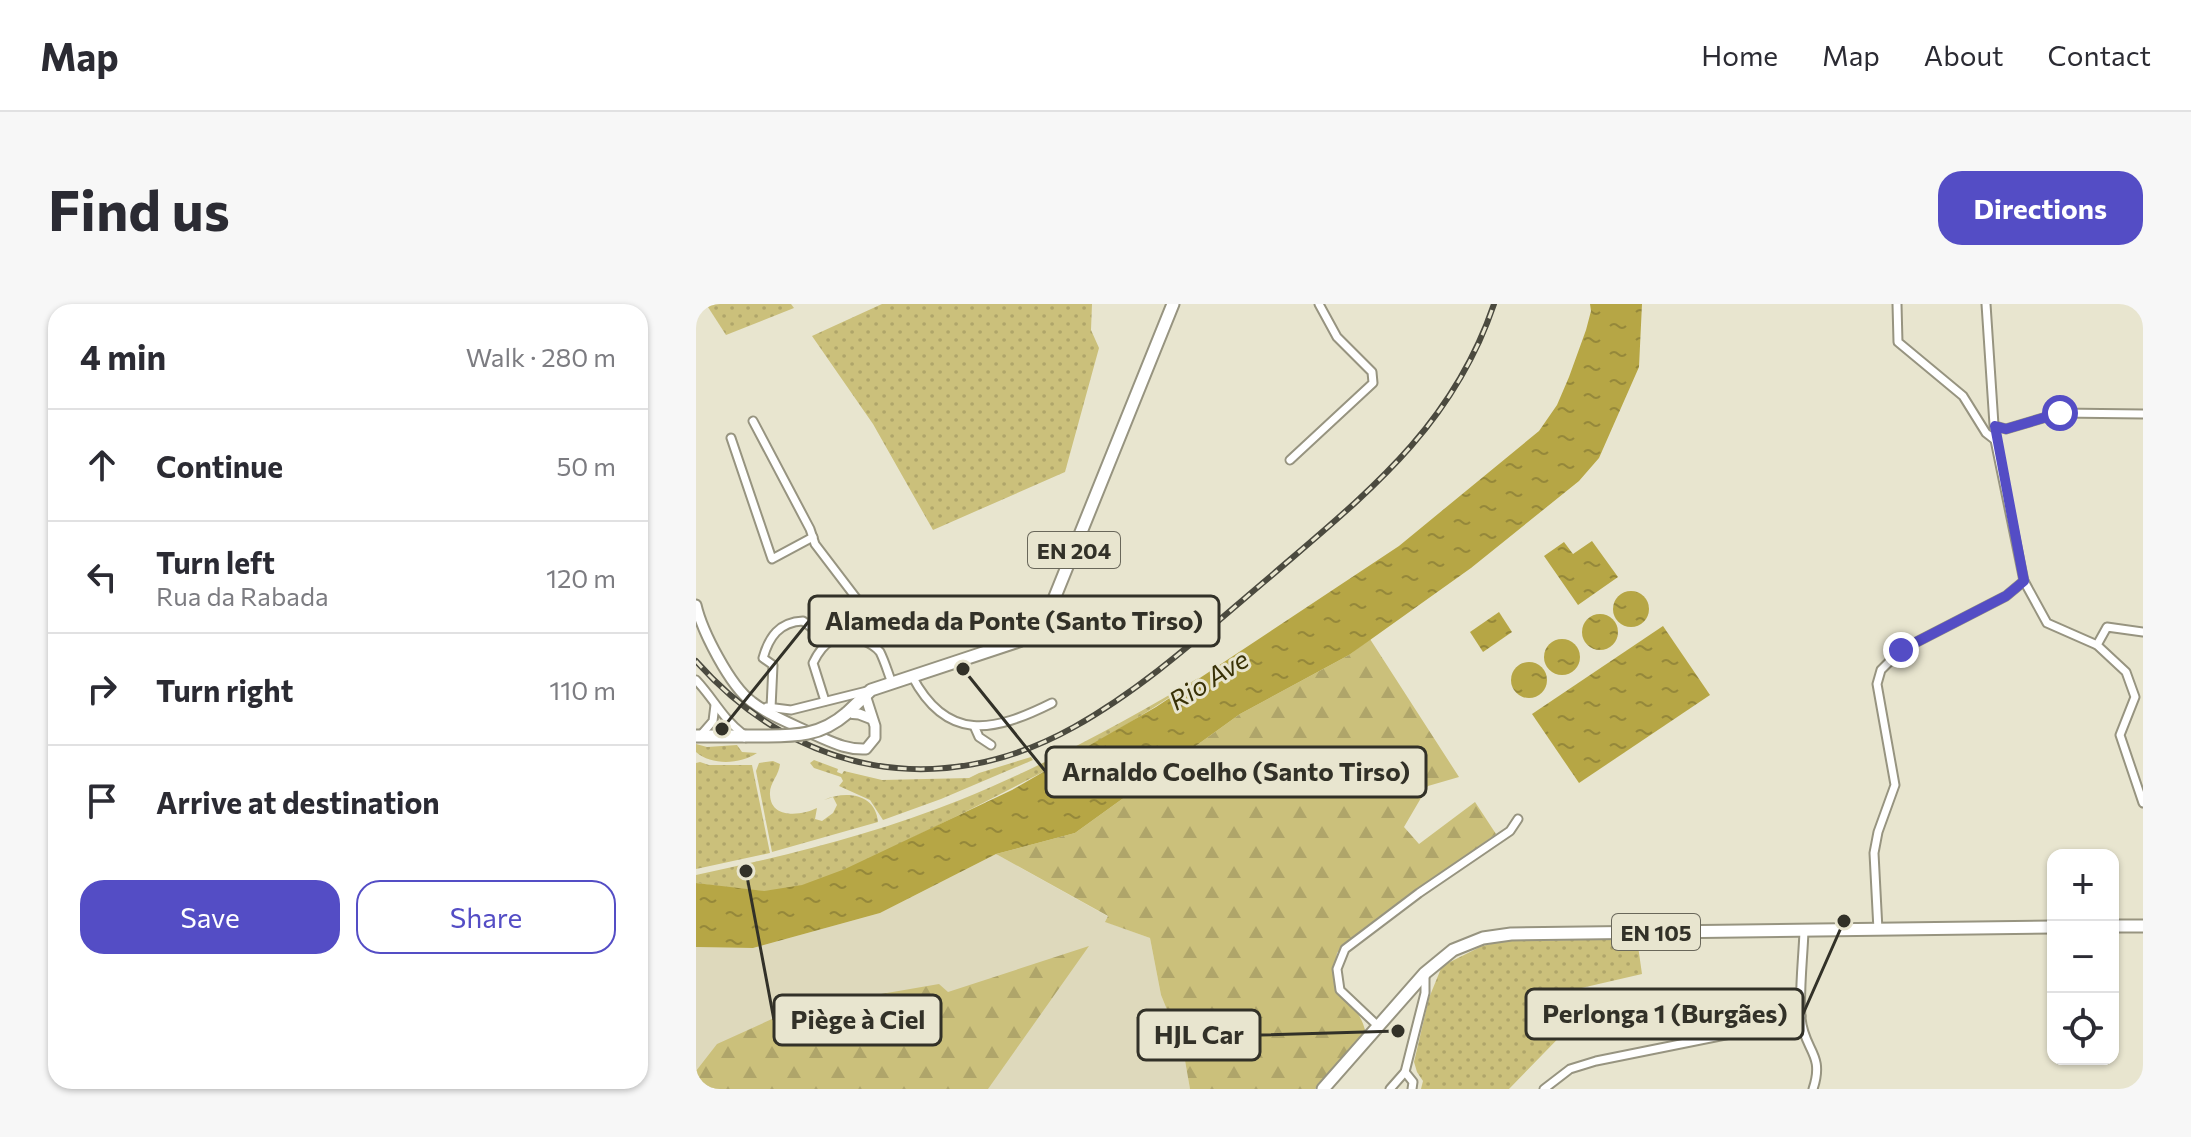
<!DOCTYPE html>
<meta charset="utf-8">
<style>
body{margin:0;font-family:Commissioner,sans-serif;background:#f7f7f7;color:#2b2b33}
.controls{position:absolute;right:24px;bottom:24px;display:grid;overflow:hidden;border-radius:16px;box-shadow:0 2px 6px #0004}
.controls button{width:72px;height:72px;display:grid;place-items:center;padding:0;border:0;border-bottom:2px solid #e1e1e2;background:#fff;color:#2b2b33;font:40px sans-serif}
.stop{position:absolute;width:24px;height:24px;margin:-18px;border:6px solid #544dc5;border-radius:50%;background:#fff}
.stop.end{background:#544dc5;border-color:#fff;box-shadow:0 2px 8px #0008}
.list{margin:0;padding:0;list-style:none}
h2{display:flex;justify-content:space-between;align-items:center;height:104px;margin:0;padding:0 32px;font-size:34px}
h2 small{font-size:26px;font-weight:400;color:#7c7c81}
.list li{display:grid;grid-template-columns:52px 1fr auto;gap:24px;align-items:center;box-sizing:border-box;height:112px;padding:0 32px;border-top:2px solid #e1e1e2}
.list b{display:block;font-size:30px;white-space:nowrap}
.list p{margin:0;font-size:26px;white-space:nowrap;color:#7c7c81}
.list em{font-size:26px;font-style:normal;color:#7c7c81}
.actions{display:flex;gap:16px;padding:24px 32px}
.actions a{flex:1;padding:18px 0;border:2px solid #544dc5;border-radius:24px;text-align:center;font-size:28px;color:#544dc5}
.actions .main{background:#544dc5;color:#fff}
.icon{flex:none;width:44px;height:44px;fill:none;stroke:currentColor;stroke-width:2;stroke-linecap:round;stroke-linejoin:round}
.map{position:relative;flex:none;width:1447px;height:785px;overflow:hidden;border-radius:24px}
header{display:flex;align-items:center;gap:48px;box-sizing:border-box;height:112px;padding:0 40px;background:#fff;border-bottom:2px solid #e1e1e2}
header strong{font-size:38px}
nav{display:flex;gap:44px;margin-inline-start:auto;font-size:28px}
.intro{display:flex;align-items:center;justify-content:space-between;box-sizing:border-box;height:192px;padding:0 48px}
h1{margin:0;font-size:56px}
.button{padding:20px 36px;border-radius:24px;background:#544dc5;color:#fff;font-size:28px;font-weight:700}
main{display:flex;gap:48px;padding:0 48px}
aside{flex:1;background:#fff;border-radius:24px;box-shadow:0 2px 6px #0004}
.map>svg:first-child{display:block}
.built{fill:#ded9bc}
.green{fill:url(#green-dots)}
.forest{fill:url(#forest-firs)}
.water{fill:url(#water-ripples)}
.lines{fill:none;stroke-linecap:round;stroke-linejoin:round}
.minor-casing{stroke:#979480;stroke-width:11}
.tertiary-casing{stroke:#979480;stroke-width:13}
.primary-casing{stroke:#979480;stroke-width:15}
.minor{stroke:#fff;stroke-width:7}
.tertiary{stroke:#fff;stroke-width:9}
.primary{stroke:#fff;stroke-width:11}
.rail-casing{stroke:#4b4a3f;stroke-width:6}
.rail{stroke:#e8e5cf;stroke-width:3;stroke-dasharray:9;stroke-linecap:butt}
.primary-bridge-casing{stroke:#979480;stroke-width:15;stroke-linecap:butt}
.primary-bridge{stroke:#fff;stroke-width:11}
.route{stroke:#544dc5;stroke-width:10}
.labels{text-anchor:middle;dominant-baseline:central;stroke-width:6;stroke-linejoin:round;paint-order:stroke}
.shield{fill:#e8e5cf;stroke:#69675a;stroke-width:2}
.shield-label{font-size:22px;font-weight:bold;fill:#323128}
.water-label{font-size:26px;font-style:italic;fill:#383106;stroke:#e8e5cf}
.leader{fill:none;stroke:#323128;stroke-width:3}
.callout-dot{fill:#323128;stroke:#e8e5cf;stroke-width:3}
.callout{fill:#e8e5cf;stroke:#323128;stroke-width:3}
.callout-label{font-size:26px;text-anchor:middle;font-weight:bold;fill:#323128}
</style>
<header>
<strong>Map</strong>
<nav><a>Home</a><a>Map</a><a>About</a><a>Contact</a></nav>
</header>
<div class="intro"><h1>Find us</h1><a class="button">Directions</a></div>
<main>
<aside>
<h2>4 min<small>Walk · 280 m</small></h2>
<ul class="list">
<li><svg class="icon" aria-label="ahead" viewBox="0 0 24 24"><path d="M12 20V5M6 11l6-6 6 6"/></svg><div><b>Continue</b></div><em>50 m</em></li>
<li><svg class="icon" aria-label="left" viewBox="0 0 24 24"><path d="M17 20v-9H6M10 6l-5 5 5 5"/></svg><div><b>Turn left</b><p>Rua da Rabada</p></div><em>120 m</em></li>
<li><svg class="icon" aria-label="right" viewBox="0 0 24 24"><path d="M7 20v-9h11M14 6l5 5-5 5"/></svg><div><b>Turn right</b></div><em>110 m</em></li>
<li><svg class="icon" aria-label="arrive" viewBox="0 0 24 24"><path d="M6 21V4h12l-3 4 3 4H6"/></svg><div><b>Arrive at destination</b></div></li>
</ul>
<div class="actions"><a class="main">Save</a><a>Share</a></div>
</aside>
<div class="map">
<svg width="1447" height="785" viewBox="0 0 1447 785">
<defs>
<pattern id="green-dots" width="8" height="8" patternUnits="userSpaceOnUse" patternTransform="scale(2)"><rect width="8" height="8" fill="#cbc07b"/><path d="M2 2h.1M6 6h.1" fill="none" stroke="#afa56a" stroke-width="1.8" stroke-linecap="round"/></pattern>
<pattern id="forest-firs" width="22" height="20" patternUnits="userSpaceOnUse" patternTransform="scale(2)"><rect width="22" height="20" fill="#cbc07b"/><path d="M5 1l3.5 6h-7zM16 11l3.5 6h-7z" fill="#afa56a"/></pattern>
<pattern id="water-ripples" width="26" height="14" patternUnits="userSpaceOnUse" patternTransform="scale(2)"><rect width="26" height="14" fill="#b6a645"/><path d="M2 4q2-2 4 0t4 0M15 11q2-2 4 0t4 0" fill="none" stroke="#95883a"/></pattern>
</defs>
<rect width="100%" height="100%" fill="#e8e5cf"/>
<path class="built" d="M 300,550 L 413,613 L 410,618 L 454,634 L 465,691 L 487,745 L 494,785 L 0,785 L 0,643 L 57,644 L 184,609 Z"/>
<g class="green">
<path d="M 10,0 L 95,0 L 98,4 L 30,31 Z"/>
<path d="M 186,0 L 396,0 L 395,26 L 403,44 L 369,168 L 237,226 L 177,120 L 116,32 Z"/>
<path d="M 504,373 C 413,436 315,486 216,534 C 173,555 116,587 67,587 C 45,587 22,582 0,579 L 0,571 C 90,552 179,530 264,496 C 348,462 426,419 504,373 Z"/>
<path d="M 0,440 L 11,443 L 41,441 L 46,448 L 61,449 C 45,460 16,462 0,448 Z"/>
<path d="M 335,453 L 337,456 L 245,495 L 187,516 L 174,496 L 143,482 L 147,477 L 145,473 L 118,464 L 114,459 L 118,456 L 142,465 L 141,468 L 146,470 L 148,467 L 186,476 L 273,474 L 283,469 Z"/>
<path d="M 77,457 L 84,460 C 83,472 73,479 74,491 C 75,516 107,511 121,504 L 119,515 L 126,517 L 137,509 L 141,501 L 137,493 L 128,496 C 150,486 180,490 182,518 L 76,548 L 60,467 L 63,459 Z"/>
<path d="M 4,458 L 13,461 L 56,461 L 74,549 L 0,565 L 0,459 Z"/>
<path d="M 941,635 L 946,670 L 881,685 L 886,710 L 813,785 L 725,785 L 727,777 L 721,768 L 718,758 L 733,694 L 746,662 L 786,642 L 808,637 Z"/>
</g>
<g class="forest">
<path d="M 674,335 L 763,473 L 732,482 L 708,523 L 723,540 L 779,498 L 800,530 L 649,639 L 641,649 L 637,676 C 647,690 667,711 669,727 L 619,785 L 494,785 L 487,745 L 465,691 L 454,634 L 409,618 L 412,612 L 300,550 L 379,529 L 544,410 L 653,351 Z"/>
<path d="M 393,642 L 292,785 L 0,785 L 0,767 L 21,740 L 98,705 L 243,680 L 252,688 Z"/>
</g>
<g class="water">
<path d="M 894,0 L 946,0 L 943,63 L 903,154 L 883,177 L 775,264 L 653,351 L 544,410 L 379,529 L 300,550 L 184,609 L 57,644 L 0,643 L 0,579 L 68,587 L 106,581 L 149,565 L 316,486 L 460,403 L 703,242 L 843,127 L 861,101 L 873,73 L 890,26 L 895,7 Z"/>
<path d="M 896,237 L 922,273 L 882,301 L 848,252 L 868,238 L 877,250 Z"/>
<circle cx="935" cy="305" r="18"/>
<path d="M 803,308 L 816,328 L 787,348 L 774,328 Z"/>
<circle cx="904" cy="328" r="18"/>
<path d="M 967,322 L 1014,391 L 883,479 L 836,410 Z"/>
<circle cx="866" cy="353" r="18"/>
<circle cx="833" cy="376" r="18"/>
</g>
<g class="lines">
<defs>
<g id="minor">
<path d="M 1201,0 L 1202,38 L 1267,92 L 1290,129 L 1299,136"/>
<path d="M 1290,0 L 1299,136 L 1328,277 L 1351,319 L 1401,341 L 1430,368 L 1439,393 L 1424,431 L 1447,499"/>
<path d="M 57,117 L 114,225 L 119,240 L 167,303 L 167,310 L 156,332"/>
<path d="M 1299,122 L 1310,125 L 1364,109 L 1447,110"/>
<path d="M 35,134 L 76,255 L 117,233"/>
<path d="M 594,156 L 677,79 L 676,68 L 641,33 L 623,0"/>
<path d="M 1401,341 L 1411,323 L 1447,328"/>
<path d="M 216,372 C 251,439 298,428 356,399"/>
<path d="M 0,376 C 18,395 26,414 47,430"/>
<path d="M 129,397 L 117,359 C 128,336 143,327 168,337 C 175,340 180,343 184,348 C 189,358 192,369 196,379"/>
<path d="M 71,403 L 95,406 L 171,387"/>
<path d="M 75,404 L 77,361 L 67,354 C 73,333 83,318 107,317 L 132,336"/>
<path d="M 279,424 L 283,433 L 295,441"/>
<path d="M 4,432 L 17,417 L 19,401"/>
<path d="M 1182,626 L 1178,549 L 1182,528 L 1199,481 L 1181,380 L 1185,366 L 1205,346 L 1310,292 L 1328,277"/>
<path d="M 1108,627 C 1107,655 1103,686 1105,714 C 1108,747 1129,749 1117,785"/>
<path d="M 682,722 L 644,686 L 641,665 L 649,645 L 723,589 L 814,527 L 822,515"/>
<path d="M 709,768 L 717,778 L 716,785"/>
<path d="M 694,785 L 709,768 L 729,689 L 729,671"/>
<path d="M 848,785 L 874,765 L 900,757 L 1079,721 L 1105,712"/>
</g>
<g id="tertiary">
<path d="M 0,301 C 6,327 34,382 56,398 C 74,412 96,420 117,430 C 136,438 150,446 170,445 L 179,434 L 179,422 L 169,391"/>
<path d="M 151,409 L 163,410 L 176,415"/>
</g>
<g id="primary">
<path d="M 151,409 L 175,386 L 323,337 L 342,325 L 354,305 L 477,0"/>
<path d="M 0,432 L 49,432"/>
<path d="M 1417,622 L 1447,622"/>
<path d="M 627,785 L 729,669 L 757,646 L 787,634 L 815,630 L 1357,623"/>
</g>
</defs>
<use href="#minor" class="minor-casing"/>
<use href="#tertiary" class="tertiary-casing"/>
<use href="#primary" class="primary-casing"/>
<use href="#minor" class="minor"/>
<use href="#tertiary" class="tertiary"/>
<use href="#primary" class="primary"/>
<defs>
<path id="rail" d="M 0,357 C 101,471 244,498 378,423 C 450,383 512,325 575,272 C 670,190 756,124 798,0"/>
</defs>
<use href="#rail" class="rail-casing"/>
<use href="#rail" class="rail"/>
<defs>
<path id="primary-bridge" d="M 49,432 C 89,431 119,437 151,409"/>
</defs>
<use href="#primary-bridge" class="primary-bridge-casing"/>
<use href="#primary-bridge" class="primary-bridge"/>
</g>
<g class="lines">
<path class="route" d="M 1205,346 L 1310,292 L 1328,277 L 1299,122 L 1310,125 L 1364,109"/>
</g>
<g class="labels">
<g class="shield">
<rect x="332" y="228" width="92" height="36" rx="6"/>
<rect x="916" y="610" width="88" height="36" rx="6"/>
</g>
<g class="shield-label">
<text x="378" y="246">EN 204</text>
<text x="960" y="628">EN 105</text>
</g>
<g class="water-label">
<text transform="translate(512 375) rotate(-32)">Rio Ave</text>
</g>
</g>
<path class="leader" d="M26 425L113 317M267 365L350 468M1148 617L1107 710M50 567L78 716M702 727L564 731"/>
<g class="callout-dot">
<circle cx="26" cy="425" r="8"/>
<circle cx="267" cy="365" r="8"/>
<circle cx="1148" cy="617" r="8"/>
<circle cx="50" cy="567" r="8"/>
<circle cx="702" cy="727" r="8"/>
</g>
<g class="callout">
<rect x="113" y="292" width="410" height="50" rx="8"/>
<rect x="350" y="443" width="380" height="50" rx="8"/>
<rect x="830" y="685" width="277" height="50" rx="8"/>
<rect x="78" y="691" width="167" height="50" rx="8"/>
<rect x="442" y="706" width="122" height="50" rx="8"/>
</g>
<g class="callout-label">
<text x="318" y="326">Alameda da Ponte (Santo Tirso)</text>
<text x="540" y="477">Arnaldo Coelho (Santo Tirso)</text>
<text x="969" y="719">Perlonga 1 (Burgães)</text>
<text x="162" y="725">Piège à Ciel</text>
<text x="503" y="740">HJL Car</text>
</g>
</svg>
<div class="controls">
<button>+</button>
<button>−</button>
<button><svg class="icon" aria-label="locate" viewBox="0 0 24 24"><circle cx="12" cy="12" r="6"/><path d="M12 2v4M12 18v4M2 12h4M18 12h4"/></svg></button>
</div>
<div class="stop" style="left:1364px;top:109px"></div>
<div class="stop end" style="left:1205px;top:346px"></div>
</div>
</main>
